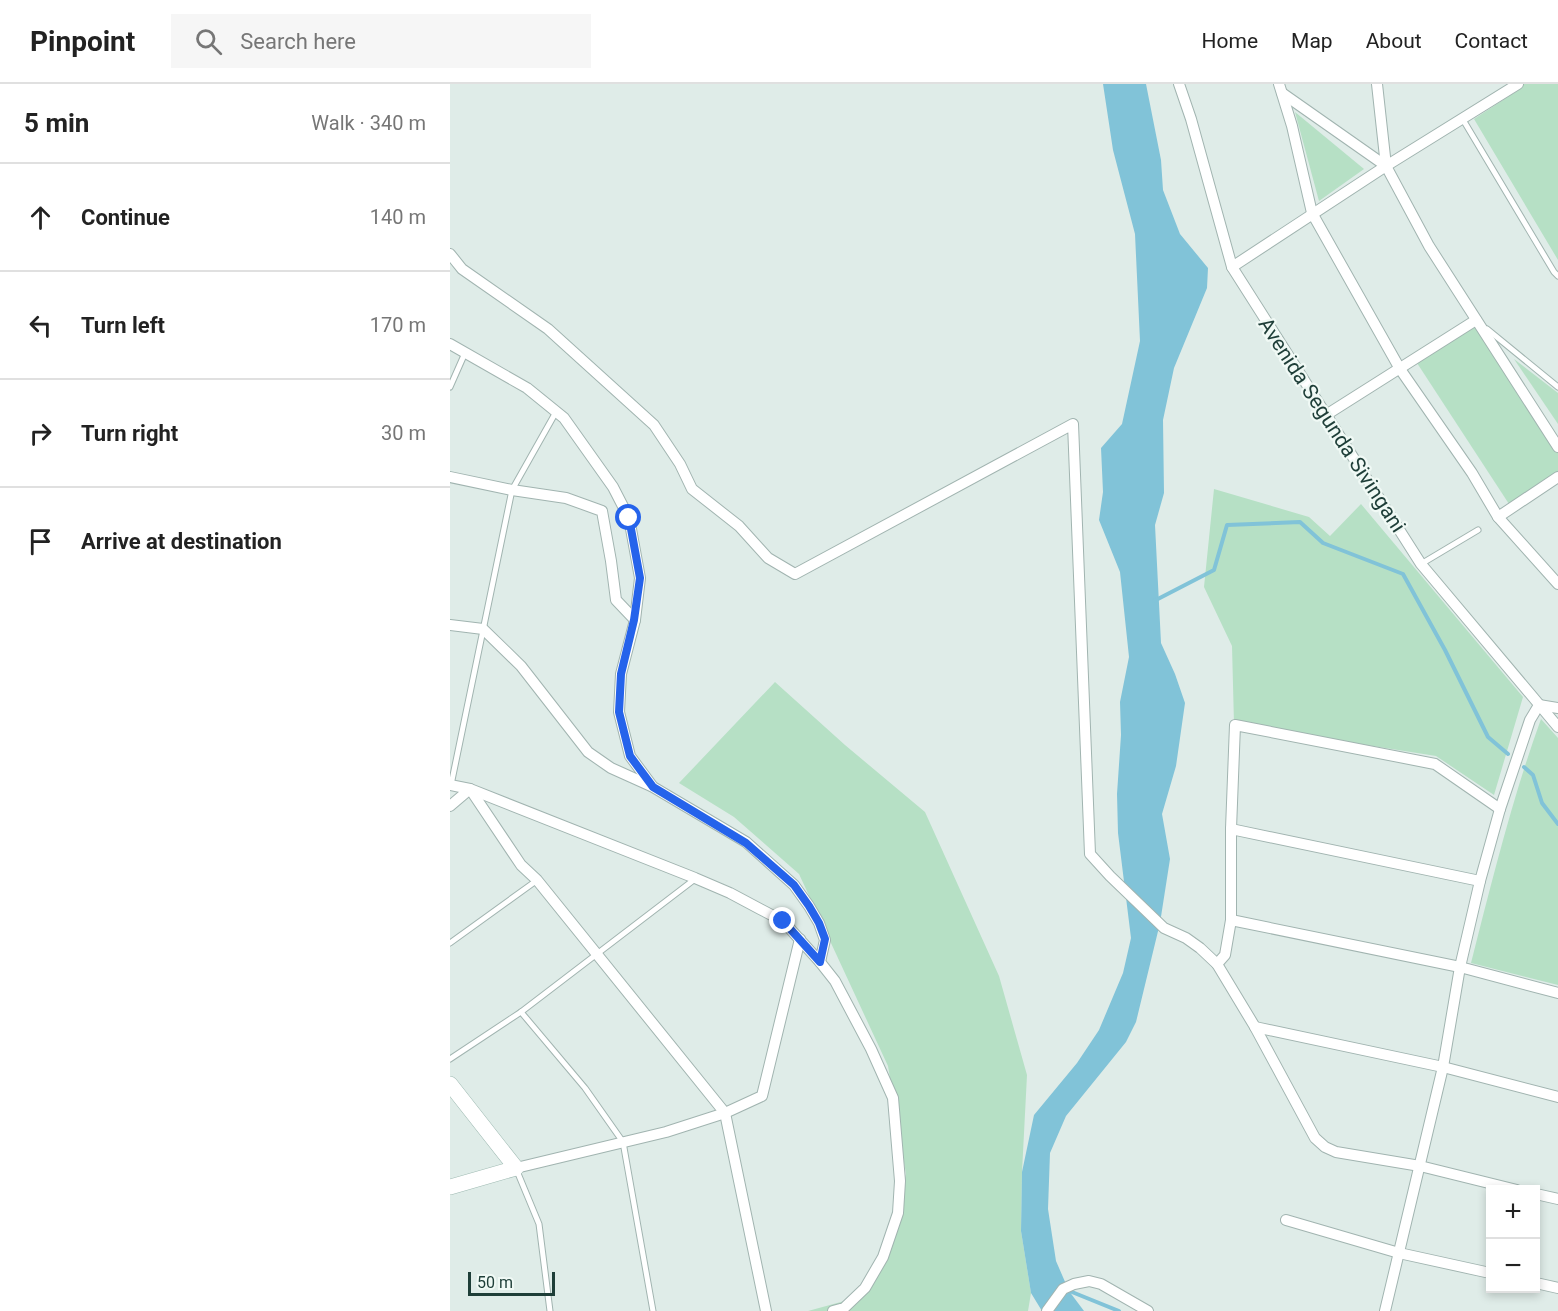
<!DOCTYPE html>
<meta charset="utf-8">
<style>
body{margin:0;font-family:Roboto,sans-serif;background:#f6f6f6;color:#222}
.controls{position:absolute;right:18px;bottom:18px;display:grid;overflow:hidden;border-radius:0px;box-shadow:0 3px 9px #0003}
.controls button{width:54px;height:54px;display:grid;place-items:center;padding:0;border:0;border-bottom:2px solid #e0e0e0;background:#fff;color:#222;font:30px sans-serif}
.scale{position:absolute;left:18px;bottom:15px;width:87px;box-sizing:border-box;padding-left:6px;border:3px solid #1e3e38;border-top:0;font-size:16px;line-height:21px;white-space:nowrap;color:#1e3e38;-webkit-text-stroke:4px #f0f9f5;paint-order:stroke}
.stop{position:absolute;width:18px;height:18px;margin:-14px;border:4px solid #2563eb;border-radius:50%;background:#fff}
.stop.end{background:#2563eb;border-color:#fff;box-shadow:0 2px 6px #0008}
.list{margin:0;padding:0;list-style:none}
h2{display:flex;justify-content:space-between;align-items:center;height:78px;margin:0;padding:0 24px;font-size:26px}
h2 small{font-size:20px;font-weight:400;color:#767676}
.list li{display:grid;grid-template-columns:39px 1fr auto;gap:18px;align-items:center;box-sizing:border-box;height:108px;padding:0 24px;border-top:2px solid #e0e0e0}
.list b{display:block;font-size:22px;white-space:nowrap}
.list em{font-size:20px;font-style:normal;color:#767676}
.icon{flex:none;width:33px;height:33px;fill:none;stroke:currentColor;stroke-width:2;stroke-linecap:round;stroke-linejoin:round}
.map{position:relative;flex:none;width:1108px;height:1227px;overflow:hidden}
header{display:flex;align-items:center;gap:36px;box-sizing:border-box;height:84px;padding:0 30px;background:#fff;border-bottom:2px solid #e0e0e0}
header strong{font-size:28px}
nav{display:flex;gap:33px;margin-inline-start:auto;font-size:21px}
.search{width:420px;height:54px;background:#f6f6f6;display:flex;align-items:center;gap:15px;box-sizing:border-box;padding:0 21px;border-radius:0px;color:#767676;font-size:22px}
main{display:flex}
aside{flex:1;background:#fff}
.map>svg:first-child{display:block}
.green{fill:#b6e0c5}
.water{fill:#81c3d8}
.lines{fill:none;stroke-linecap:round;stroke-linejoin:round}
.stream{stroke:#81c3d8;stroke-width:4}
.lane-casing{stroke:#a1b4b0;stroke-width:7}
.street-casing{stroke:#a1b4b0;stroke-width:12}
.secondary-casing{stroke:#9db9b1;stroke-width:16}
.lane{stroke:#fff;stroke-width:5}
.street{stroke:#fff;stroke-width:10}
.secondary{stroke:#fff;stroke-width:15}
.route{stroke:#2563eb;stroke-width:8}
.labels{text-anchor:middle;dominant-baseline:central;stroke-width:4.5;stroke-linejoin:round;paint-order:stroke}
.street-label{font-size:21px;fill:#1e3e38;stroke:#f0f9f5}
</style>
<header>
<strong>Pinpoint</strong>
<div class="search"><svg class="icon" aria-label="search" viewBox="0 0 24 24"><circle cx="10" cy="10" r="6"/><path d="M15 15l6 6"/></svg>Search here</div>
<nav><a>Home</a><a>Map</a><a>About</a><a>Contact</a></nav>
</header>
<main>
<aside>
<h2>5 min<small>Walk · 340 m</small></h2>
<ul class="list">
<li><svg class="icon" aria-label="ahead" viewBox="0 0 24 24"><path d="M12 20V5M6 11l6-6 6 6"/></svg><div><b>Continue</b></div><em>140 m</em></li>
<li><svg class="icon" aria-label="left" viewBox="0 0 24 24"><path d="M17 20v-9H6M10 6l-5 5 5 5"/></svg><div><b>Turn left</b></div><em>170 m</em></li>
<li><svg class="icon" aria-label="right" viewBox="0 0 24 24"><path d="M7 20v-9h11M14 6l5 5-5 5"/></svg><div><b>Turn right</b></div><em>30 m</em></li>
<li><svg class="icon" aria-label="arrive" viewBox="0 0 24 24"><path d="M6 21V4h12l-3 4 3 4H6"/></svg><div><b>Arrive at destination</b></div></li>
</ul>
</aside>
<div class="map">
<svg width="1108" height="1227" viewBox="0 0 1108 1227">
<rect width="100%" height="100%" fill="#dfece8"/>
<g class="green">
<path d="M 1073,0 L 1108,0 L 1108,176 L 1024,35 L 1073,3 Z"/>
<path d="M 845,28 L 914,85 L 869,117 Z"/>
<path d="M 1025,241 L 1108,368 L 1108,388 L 1059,420 L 967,279 Z"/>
<path d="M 1064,275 L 1108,309 L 1108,340 Z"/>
<path d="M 764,405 L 859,433 L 880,452 L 911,420 L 1073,613 L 1044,711 L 986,672 L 784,640 L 782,562 L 754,503 Z"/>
<path d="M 325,598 L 395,661 L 475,728 L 549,892 L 577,991 L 572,1088 L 571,1147 L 581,1209 L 578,1227 L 358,1227 L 409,1213 L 439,1168 L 456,1090 L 438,982 L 349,790 L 284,733 L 229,699 Z"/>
<path d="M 1091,635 L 1108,654 L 1108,901 L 1021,879 C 1042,797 1062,715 1091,635 Z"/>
</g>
<path class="water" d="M 653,0 L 696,0 L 711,76 L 713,106 L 730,150 L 758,184 L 757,204 L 724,284 L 713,336 L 714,409 L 705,441 L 711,559 L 725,590 L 735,619 L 726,682 L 712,730 L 720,775 L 710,839 L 686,938 L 676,958 L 616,1032 L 600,1069 L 598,1125 L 606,1177 L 619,1207 L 634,1227 L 592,1227 L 581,1209 L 571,1147 L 572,1088 L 584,1031 L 627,979 L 649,946 L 673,889 L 681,854 L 668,749 L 667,710 L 671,651 L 670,618 L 679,573 L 670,488 L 649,436 L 653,408 L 651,364 L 672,340 L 690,257 L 685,150 L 663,66 Z"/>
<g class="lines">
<g class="stream">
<path d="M 704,517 L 764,486 L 777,441 L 850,438 L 873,459 L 953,490 L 995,566 L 1038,653 L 1058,670"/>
<path d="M 1074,683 L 1083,691 L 1092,719 L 1108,740"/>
<path d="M 617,1206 L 669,1227"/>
</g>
<defs>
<g id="lane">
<path d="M 1012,34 L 1104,188 L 1108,192"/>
<path d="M 1037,245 L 1108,303"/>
<path d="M 0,303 L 15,269"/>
<path d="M 971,480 L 1028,446"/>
<path d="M 1,701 L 62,406 L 106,328"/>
<path d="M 0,859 L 86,797"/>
<path d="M 71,928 L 135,1004 L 173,1058 L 203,1227"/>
<path d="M 0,975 L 71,928 L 245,795"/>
<path d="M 67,1087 L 89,1140 L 100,1227"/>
</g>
<g id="street">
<path d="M 729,0 L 741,35 L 782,183 L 971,480 L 1108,643"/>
<path d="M 829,0 L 842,42 L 862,129 L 950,285 L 1022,389 L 1048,433 L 1108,500"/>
<path d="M 927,0 L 936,82 L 979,162 L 1108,363"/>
<path d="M 832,9 L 936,82"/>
<path d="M 0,170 L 12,185 L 98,245 L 204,341 L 230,380 L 242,405 L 289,442 L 318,474 L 345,490 L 623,340 L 640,770 L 660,792 L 714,844 L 736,854 L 750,864 L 767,880 L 805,943 L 865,1054 L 875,1063 L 886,1068 L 970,1082 L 1067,1106"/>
<path d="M 782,183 L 936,82 L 1068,0"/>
<path d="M 0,260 L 77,304 L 114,334 L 163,403 L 179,434 L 190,494 L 185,536 L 171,590 L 169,628 L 180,672 L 203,703 L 296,758 L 344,801 L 359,822 L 369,839 L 375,856 L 370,878"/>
<path d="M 876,331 L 1026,236"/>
<path d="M 0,393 L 62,406 L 116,414 L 152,427 L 161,477 L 166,516 L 185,536"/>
<path d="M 1048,433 L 1108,393"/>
<path d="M 0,541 L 33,545 L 71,582 L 138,668 L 161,684 L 201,702"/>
<path d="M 0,701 L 20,705 L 245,794 L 280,809 L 310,825 L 333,837 L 370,878 L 385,897 L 421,965 L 443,1014 L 450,1097 L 448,1129 L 433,1173 L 415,1204 L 394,1224 L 383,1227"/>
<path d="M 0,722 L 20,705 L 71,781 L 87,796 L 275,1029 L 316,1227"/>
<path d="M 781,745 L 1030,797"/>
<path d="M 781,836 L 1010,883 L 1108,909"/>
<path d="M 767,880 L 775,871 L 781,836 L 781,745 L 785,641 L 985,680 L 1050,725"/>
<path d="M 805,943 L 993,983 L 1108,1013"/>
<path d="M 66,1084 L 216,1048 L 275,1029 L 312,1012 L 350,855"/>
<path d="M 1086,1110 L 1108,1115"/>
<path d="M 836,1136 L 949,1169 L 1040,1189"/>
<path d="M 1086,1199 L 1108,1204"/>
<path d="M 597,1227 L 613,1205 L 624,1200 L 639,1197 L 651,1200 L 698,1227"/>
<path d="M 935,1227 L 993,983 L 1010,883 L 1030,797 L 1050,725 L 1080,636 L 1089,621 L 1108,624"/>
</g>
<path id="secondary" d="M 0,1000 L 66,1084 L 0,1103"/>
</defs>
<use href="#lane" class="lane-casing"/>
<use href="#street" class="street-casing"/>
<use href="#secondary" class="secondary-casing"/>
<use href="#lane" class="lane"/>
<use href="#street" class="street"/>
<use href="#secondary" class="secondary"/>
</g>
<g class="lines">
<path class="route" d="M 179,434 L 190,494 L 184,536 L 171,590 L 169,628 L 180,672 L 203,703 L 296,759 L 344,801 L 359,822 L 369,839 L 375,855 L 370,878 L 333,837"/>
</g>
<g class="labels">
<g class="street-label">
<text transform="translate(882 341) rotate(57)">Avenida Segunda Sivingani</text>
</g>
</g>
</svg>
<div class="controls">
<button>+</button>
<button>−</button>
</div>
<div class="scale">50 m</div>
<div class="stop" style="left:179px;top:434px"></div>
<div class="stop end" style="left:333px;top:837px"></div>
</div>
</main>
